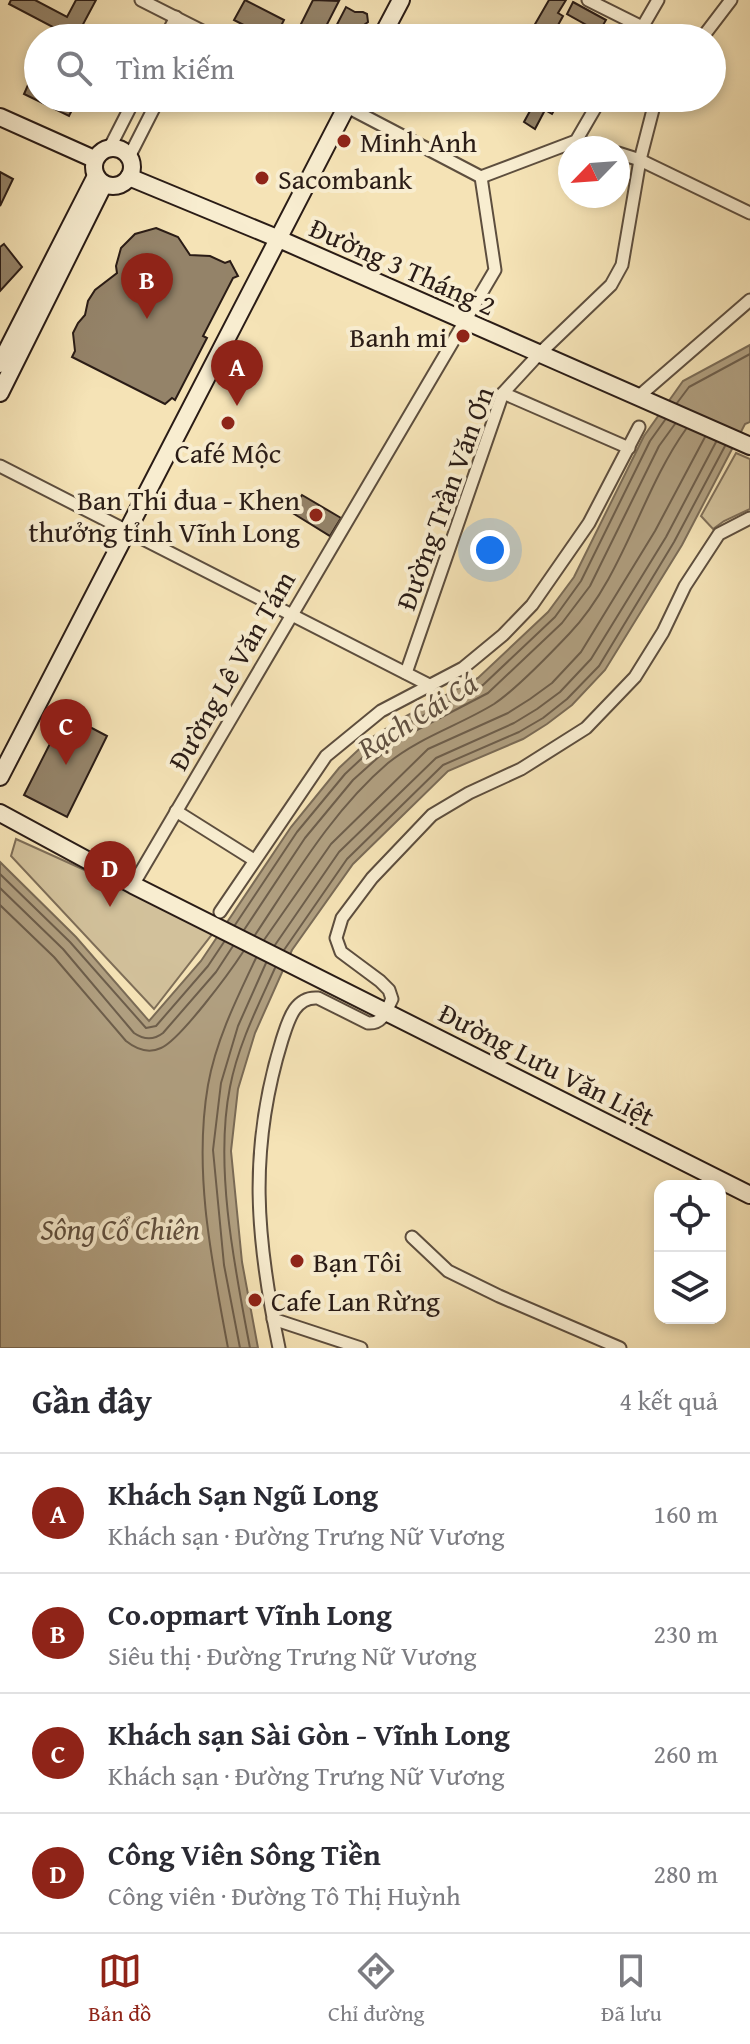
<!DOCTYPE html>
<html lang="vi">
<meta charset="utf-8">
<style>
body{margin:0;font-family:"Gentium Book Plus",serif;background:#f2f2f3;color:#2b2b33}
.controls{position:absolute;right:24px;bottom:24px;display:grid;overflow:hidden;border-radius:16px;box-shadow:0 4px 12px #0003}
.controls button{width:72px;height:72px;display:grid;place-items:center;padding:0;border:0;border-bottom:2px solid #e1e1e2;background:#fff;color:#2b2b33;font:40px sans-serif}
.compass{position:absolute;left:558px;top:136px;width:72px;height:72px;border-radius:50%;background:#fff;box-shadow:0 4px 12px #0003;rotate:245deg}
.you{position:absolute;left:490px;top:550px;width:28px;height:28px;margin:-20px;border:6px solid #fff;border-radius:50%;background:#1a73e8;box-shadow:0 0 0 12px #1a73e833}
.badge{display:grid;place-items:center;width:52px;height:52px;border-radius:50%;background:#8f2418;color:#fff;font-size:26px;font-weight:700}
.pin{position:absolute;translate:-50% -66px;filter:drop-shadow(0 2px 4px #0008)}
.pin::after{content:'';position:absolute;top:42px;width:28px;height:24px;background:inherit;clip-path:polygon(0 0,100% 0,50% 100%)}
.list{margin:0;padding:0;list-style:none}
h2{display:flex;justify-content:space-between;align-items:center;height:104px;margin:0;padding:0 32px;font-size:34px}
h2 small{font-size:26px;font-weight:400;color:#7c7c81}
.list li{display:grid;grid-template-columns:52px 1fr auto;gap:24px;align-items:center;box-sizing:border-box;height:120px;padding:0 32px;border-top:2px solid #e1e1e2}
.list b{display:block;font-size:30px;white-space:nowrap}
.list p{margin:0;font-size:26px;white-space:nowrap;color:#7c7c81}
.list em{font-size:26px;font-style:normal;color:#7c7c81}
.icon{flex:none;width:44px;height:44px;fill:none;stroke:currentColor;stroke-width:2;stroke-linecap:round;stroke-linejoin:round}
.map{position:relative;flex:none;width:750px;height:1348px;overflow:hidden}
.search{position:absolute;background:#fff;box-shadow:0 4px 12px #0003;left:24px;right:24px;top:24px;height:88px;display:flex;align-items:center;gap:20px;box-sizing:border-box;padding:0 28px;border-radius:44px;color:#7c7c81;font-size:30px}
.sheet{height:584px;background:#fff}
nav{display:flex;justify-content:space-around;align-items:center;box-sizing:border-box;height:112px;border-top:2px solid #e1e1e2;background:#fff;font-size:22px;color:#7c7c81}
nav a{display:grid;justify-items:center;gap:4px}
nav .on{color:#8f2418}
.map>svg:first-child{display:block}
.green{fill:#d2c19b;stroke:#7e6e58;stroke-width:2}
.water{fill:#b09f80;stroke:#7a6b56;stroke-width:2}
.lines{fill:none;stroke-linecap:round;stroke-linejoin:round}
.shore{stroke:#6d5e4b;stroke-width:2}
.building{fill:#948369;stroke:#2a1c16;stroke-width:2}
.street-casing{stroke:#5d4e3e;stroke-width:15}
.secondary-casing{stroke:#2a1c16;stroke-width:20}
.street{stroke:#f8edd0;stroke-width:11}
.secondary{stroke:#f8edd0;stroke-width:16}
.poi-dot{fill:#8f2418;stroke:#f8edd0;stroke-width:3}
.labels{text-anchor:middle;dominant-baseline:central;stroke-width:8;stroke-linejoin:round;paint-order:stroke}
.poi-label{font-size:28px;fill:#2a1c16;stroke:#f8edd0;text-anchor:start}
.street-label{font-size:28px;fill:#2a1c16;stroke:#f8edd0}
.water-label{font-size:30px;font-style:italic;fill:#605040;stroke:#f8edd0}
</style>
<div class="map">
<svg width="750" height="1348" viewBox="0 0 750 1348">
<rect width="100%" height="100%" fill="#f5e3b6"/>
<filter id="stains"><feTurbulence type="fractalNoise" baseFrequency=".0025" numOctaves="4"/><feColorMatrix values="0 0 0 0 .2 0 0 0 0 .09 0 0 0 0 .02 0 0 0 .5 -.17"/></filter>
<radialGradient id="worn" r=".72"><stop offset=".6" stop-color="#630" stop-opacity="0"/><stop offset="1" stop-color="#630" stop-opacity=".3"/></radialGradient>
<g class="green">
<path d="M 736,453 L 750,459 L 750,509 L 724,521 L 713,529 L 701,516 Z"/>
<path d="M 16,839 L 109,881 L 213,933 L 154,1009 L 11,856 Z"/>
</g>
<path class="water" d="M 750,345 L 750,422 L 745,424 L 682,545 L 605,670 L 572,705 L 547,724 L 523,739 L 448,771 L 353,864 L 292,950 L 255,1033 L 238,1089 L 231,1151 L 242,1262 L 258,1348 L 0,1348 L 0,862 L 76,937 L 149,1021 L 201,961 L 291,827 L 339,768 L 371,738 L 406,716 L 478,678 L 548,612 L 574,577 L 644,436 L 683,381 Z"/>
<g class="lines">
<g class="shore">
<path d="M 677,403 L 689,387 L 750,354"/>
<path d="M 0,874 L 70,942 L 146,1028 L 156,1026 L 208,966 L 224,942"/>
<path d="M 0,888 L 63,949 L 134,1033 C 144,1040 154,1040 163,1033 L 216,972 L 233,946"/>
<path d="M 0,905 L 54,957 L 126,1041 C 136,1049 148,1054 161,1048 C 180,1040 230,972 243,952"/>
<path d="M 235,925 L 297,832 L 345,774 L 376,745 L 409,723 L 483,685 L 555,617 L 581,581 L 650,441 L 665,420"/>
<path d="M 244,930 L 305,838 L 353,780 L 383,753 L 415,731 L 488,693 L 562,623 L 590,586 L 659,446 L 675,424"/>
<path d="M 255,935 C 295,875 333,810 388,763 C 420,737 460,725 494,704 C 515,690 551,653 569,634 C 624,576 641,492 686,429"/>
<path d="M 264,940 L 331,844 L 428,749 L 508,713 L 530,699 L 552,683 L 581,652 L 655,531 L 705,437"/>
<path d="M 275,945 L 339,852 L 436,758 L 514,723 L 537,709 L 560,692 L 591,659 L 666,537 L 716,442"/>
<path d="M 284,950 L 347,859 L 443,765 L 519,732 L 543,718 L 567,699 L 599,666 L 674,542 L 725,446"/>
<path d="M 228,1348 C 212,1262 193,1172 208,1085 C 216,1040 237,998 256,958"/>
<path d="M 240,1348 L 224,1265 L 213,1150 L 221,1083 L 238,1026 L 266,963"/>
<path d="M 250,1348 C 235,1269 214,1167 230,1087 C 238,1045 258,1006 275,968"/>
</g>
</g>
<g class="building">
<path d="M 11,0 L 35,0 L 67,17 L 76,0 L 96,0 L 80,30 L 66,34 L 9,4 Z"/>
<path d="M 245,0 L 284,20 L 275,38 L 269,38 L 234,20 Z"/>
<path d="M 313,0 L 339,1 L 320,38 L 294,38 Z"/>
<path d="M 549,0 L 566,0 L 558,13 L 563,16 L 551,38 L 527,38 Z"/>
<path d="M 573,2 L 606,20 L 599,32 L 567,14 Z"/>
<path d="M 346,7 L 355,12 L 363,12 L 367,14 L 368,22 L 360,28 L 355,38 L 330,38 Z"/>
<path d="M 35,69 L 38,70 L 38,98 L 78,98 L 69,116 L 24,94 Z"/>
<path d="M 537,98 L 561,98 L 552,114 L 545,110 L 535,129 L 524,122 Z"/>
<path d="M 0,172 L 13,179 L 0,206 Z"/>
<path d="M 156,228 L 178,237 L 190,255 L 210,256 L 225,263 L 230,261 L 238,276 L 233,278 L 203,336 L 207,338 L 175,400 L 172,398 L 165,404 L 72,357 L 75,351 L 73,333 L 78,323 L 85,315 L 88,301 L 95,290 L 117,273 L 116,266 L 121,248 L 135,234 Z"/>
<path d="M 4,244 L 22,267 L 0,291 L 0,247 Z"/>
<path d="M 302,495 L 341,518 L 330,536 L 291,512 Z"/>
<path d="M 65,714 L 107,736 L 67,817 L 24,795 Z"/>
</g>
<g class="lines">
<defs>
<g id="street">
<path d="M 141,0 L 216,38"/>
<path d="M 588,0 L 642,27"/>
<path d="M 165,38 L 176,17"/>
<path d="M 636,38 L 658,0"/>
<path d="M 702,38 L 731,0"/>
<path d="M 330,98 L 481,177"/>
<path d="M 576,141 L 599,148"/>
<path d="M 110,147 L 135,98"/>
<path d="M 618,153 L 640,160 L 750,213"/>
<path d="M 129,157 L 159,98"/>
<path d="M 481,177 L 576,141 L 601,98"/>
<path d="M 503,393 L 629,448"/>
<path d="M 638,397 L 750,300"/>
<path d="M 0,466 L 431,686"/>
<path d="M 406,673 L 503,393 L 539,354 L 611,285 L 622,265 L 640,160 L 656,98"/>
<path d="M 176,811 L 254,860"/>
<path d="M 133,885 L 495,270 L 481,177"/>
<path d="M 220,912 L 326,756 L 381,711 L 463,668 L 503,635 L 532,605 L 589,523 L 639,427"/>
<path d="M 412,1237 L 448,1271 L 499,1296 L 620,1348"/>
<path d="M 273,1319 L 361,1348"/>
<path d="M 279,1348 C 256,1238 248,1150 282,1040 C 288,1022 294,996 318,998 L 368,1023 C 383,1024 386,1011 392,999 L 389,990 L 380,981 L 341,952 L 336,938 L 342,918 L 372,878 L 432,815 L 469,793 L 521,769 L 586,728 L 635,677 L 663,632 L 685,586 L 719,534 L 750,518"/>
</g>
<g id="secondary">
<path d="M 381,38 L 401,0"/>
<path d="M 0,117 L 94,159"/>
<circle cx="113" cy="167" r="19"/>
<path d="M 129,177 L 279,239 L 750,446"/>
<path d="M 0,364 L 96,176"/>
<path d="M 0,393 L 104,184"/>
<path d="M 0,777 L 351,98"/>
<path d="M 0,813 L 133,885 L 750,1195"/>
</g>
</defs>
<use href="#street" class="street-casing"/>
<use href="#secondary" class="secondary-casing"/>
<use href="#street" class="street"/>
<use href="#secondary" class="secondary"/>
</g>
<g class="poi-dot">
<circle cx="344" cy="141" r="8"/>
<circle cx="262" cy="178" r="8"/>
<circle cx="463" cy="336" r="8"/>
<circle cx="228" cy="423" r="8"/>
<circle cx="316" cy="515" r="8"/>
<circle cx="297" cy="1261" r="8"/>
<circle cx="255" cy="1300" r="8"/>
</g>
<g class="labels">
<g class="poi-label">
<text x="360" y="141">Minh Anh</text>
<text x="278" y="178">Sacombank</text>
<text x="447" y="336" text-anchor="end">Banh mi</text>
<text x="228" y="452" text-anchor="middle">Café Mộc</text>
<text x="300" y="499" text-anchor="end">Ban Thi đua - Khen<tspan x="300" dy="32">thưởng tỉnh Vĩnh Long</tspan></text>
<text x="313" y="1261">Bạn Tôi</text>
<text x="271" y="1300">Cafe Lan Rừng</text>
</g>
<g class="street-label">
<text transform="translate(403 266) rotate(24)">Đường 3 Tháng 2</text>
<text transform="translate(444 498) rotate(-70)">Đường Trần Văn Ơn</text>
<text transform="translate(231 670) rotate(-60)">Đường Lê Văn Tám</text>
<text transform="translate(547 1064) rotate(27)">Đường Lưu Văn Liệt</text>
</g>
<g class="water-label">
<text transform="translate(417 715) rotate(-32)">Rạch Cái Cá</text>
<text x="120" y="1229">Sông Cổ Chiên</text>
</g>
</g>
<rect width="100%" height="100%" filter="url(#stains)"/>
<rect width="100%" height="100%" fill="url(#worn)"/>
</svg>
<div class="controls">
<button><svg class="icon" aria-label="locate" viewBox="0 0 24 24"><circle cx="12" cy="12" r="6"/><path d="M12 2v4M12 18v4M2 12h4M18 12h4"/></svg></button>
<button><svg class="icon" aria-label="layers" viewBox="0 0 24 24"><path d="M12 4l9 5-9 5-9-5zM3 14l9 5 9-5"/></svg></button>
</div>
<svg class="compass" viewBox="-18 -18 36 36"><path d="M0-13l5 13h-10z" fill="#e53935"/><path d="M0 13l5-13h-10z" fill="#7c7c81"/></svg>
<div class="you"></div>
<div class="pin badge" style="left:237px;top:406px">A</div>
<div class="pin badge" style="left:147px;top:319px">B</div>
<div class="pin badge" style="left:66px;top:765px">C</div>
<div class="pin badge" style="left:110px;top:907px">D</div>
<div class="search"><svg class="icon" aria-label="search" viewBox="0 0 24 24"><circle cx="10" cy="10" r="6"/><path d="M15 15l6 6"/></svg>Tìm kiếm</div>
</div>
<section class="sheet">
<h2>Gần đây<small>4 kết quả</small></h2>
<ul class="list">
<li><span class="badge">A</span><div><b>Khách Sạn Ngũ Long</b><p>Khách sạn · Đường Trưng Nữ Vương</p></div><em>160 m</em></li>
<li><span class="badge">B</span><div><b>Co.opmart Vĩnh Long</b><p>Siêu thị · Đường Trưng Nữ Vương</p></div><em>230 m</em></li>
<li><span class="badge">C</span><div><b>Khách sạn Sài Gòn - Vĩnh Long</b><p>Khách sạn · Đường Trưng Nữ Vương</p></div><em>260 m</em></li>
<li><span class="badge">D</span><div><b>Công Viên Sông Tiền</b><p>Công viên · Đường Tô Thị Huỳnh</p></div><em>280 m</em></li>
</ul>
</section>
<nav>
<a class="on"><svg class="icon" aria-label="map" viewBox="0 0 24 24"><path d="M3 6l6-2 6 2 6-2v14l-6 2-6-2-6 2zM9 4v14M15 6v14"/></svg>Bản đồ</a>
<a><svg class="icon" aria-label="directions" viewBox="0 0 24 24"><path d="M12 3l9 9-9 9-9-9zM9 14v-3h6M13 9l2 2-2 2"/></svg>Chỉ đường</a>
<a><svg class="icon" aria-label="saved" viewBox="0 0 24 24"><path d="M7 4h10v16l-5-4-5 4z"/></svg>Đã lưu</a>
</nav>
